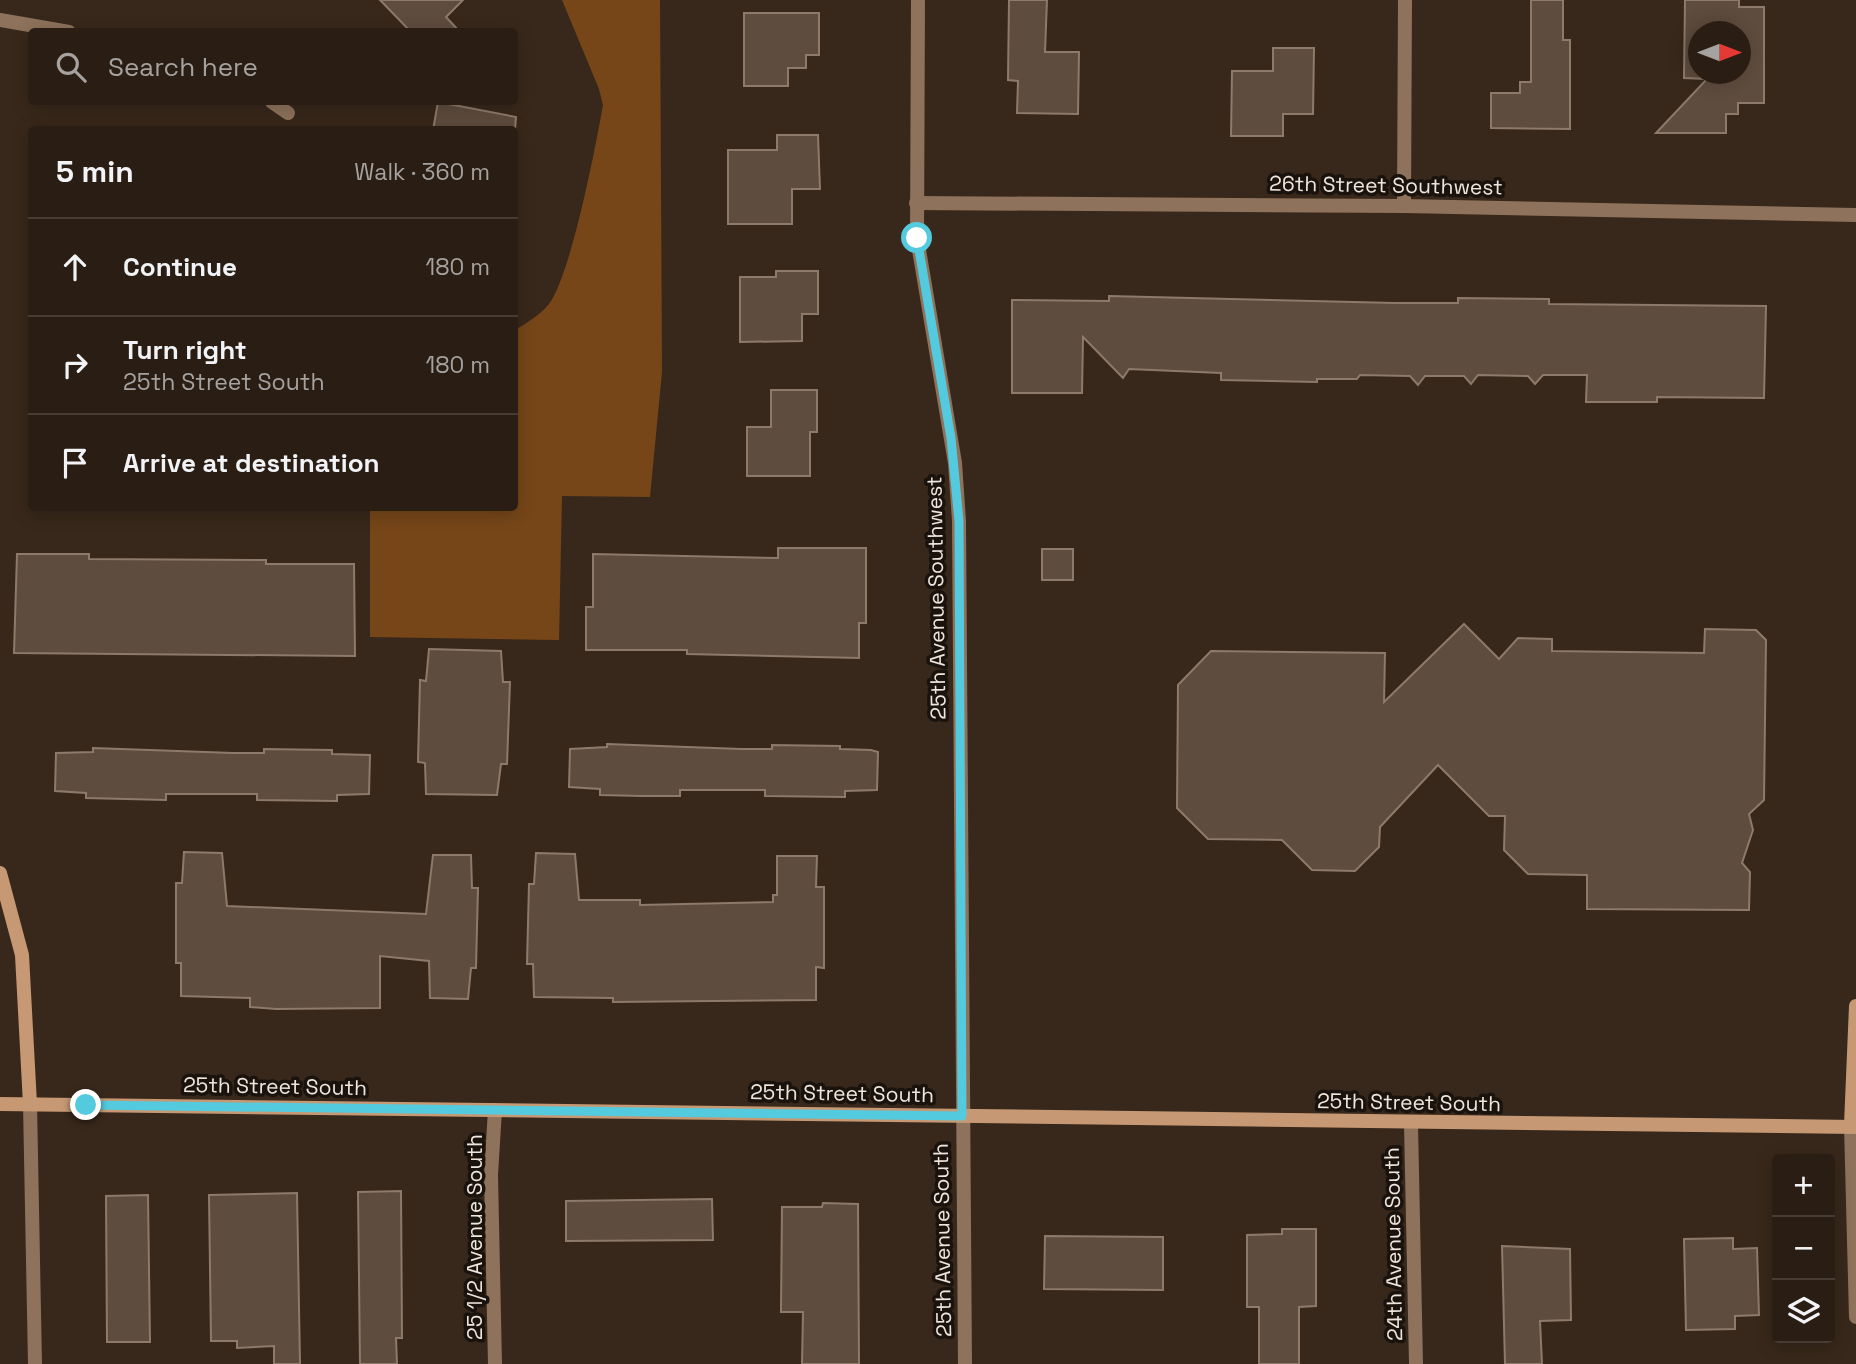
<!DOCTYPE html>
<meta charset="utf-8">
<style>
body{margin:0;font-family:"Space Grotesk",sans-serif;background:#362b22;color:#f1f3f6}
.controls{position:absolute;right:21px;bottom:21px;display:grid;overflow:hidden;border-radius:7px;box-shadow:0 4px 18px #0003}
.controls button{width:63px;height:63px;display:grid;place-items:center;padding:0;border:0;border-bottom:2px solid #463c34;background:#2a1e14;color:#f1f3f6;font:35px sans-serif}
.compass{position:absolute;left:1688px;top:21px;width:63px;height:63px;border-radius:50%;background:#2a1e14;box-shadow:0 4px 18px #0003;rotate:90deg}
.stop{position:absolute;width:21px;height:21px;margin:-16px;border:5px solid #54cade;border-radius:50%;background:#fff}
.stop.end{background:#54cade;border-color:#fff;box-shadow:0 2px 7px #0008}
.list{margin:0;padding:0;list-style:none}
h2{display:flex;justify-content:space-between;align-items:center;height:91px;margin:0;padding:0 28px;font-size:30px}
h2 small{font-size:23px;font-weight:400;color:#a5a2a0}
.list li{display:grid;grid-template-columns:46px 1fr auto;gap:21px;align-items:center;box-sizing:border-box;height:98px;padding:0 28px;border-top:2px solid #463c34}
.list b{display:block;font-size:26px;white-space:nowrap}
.list p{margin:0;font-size:23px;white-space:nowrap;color:#a5a2a0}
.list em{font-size:23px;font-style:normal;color:#a5a2a0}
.icon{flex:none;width:38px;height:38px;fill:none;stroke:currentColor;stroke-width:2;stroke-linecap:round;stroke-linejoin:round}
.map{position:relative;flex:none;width:1856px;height:1364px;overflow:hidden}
.search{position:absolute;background:#2a1e14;box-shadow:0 4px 18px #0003;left:28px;top:28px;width:490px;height:77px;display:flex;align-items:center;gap:18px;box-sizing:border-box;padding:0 24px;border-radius:7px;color:#a5a2a0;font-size:26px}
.panel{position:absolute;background:#2a1e14;box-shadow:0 4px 18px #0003;left:28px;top:126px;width:490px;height:385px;border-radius:7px}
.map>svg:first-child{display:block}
.green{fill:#764619}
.building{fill:#5e4c3e;stroke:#8d7a6b;stroke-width:2;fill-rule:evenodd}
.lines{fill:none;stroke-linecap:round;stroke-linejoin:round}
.street{stroke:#8e725b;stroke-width:14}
.secondary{stroke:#c69974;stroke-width:14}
.route{stroke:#54cade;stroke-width:9}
.labels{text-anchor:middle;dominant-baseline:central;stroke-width:7;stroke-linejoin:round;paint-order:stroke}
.street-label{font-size:21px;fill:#efe5dc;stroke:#1a130d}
</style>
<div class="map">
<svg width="1856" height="1364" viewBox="0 0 1856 1364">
<rect width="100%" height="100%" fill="#38281b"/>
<path class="green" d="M 562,0 L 660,0 L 662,372 L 650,497 L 562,496 L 559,640 L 370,637 L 370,508 L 514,508 L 515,330 C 527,323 540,315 549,304 C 571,275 596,145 603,105 L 599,89 Z"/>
<g class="building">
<path d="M 380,0 L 463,0 L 446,17 L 460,32 L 411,32 Z"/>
<path d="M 1009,0 L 1047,0 L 1045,52 L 1079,52 L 1078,114 L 1017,113 L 1018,81 L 1008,80 Z"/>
<path d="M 1531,0 L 1563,0 L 1563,40 L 1570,40 L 1570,129 L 1491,128 L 1491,93 L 1520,93 L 1520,82 L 1531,82 Z"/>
<path d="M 1685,0 L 1739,0 L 1739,7 L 1764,7 L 1764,103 L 1738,103 L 1738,114 L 1726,114 L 1726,133 L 1656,133 L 1707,79 L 1684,78 ZM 1698,32 L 1740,32 L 1740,74 L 1698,74 Z"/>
<path d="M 744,13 L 819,13 L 819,55 L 806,55 L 806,68 L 788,68 L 788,86 L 744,86 Z"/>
<path d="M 1273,48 L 1314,48 L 1313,114 L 1283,114 L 1283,136 L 1231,136 L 1232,71 L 1273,71 Z"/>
<path d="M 438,102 L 516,117 L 515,130 L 433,130 Z"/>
<path d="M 777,135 L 818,135 L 820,189 L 792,189 L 792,224 L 728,224 L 728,150 L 777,150 Z"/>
<path d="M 776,271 L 818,271 L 818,314 L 802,314 L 802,341 L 740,342 L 740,277 L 776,277 Z"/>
<path d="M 1109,296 L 1395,303 L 1458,303 L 1458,298 L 1549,299 L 1549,304 L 1766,306 L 1764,398 L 1657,397 L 1657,402 L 1586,402 L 1587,375 L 1543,375 L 1535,384 L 1528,376 L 1478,375 L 1471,384 L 1464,376 L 1425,376 L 1418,385 L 1410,376 L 1360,375 L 1357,379 L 1317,379 L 1317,382 L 1221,380 L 1221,373 L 1129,369 L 1123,378 L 1083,337 L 1082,393 L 1012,393 L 1012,300 L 1109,301 Z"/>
<path d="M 771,390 L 817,390 L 817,432 L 810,432 L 810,476 L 747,476 L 747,427 L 771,427 Z"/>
<path d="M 778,548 L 866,548 L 866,623 L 859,623 L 859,658 L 687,654 L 687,650 L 586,650 L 586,607 L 593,607 L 593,554 L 778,558 Z"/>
<rect x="1042" y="549" width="31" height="31"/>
<path d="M 17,554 L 89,554 L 89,559 L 266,560 L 266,564 L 354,564 L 355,656 L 14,653 Z"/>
<path d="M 1464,624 L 1499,659 L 1518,638 L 1552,639 L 1552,651 L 1704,653 L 1705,629 L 1756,630 L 1766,640 L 1764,800 L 1749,814 L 1753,830 L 1742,863 L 1750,872 L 1749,910 L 1587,909 L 1587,875 L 1528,874 L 1504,850 L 1505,816 L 1489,816 L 1438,765 L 1380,827 L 1379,847 L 1355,871 L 1312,870 L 1282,840 L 1208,839 L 1177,808 L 1178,685 L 1211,651 L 1385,653 L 1384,702 Z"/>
<path d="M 429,649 L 501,651 L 503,682 L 510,682 L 507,764 L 501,764 L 497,795 L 426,794 L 425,763 L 418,762 L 420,680 L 426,681 Z"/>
<path d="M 607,744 L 741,749 L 772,749 L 772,745 L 840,746 L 840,749 L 871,750 L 878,752 L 877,790 L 845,791 L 845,797 L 765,796 L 765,790 L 680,790 L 680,796 L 642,796 L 600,795 L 600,789 L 569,787 L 570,749 L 607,747 Z"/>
<path d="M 93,748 L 233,753 L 264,753 L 264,749 L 332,750 L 332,754 L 370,755 L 369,794 L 337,795 L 337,801 L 257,800 L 257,794 L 166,794 L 166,800 L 86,798 L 86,793 L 55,791 L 56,753 L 93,752 Z"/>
<path d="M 184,852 L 222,853 L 227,906 L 426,914 L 433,855 L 471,855 L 472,888 L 478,888 L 476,968 L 471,968 L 468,999 L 430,998 L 429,961 L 380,956 L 380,1008 L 276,1009 L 250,1007 L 250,998 L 181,996 L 181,963 L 176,963 L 176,883 L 182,883 Z"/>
<path d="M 536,853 L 575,854 L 579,900 L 640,900 L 640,905 L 773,902 L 773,895 L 777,895 L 777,856 L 817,856 L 816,887 L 824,887 L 824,968 L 816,967 L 816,1000 L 613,1002 L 613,998 L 534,997 L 533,964 L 527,964 L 529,884 L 534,884 Z"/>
<path d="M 401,1191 L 402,1338 L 396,1338 L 397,1364 L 360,1364 L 358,1192 Z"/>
<path d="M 297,1193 L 300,1364 L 274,1364 L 274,1346 L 237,1348 L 237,1341 L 211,1341 L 209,1195 Z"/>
<path d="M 148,1195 L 150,1342 L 107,1342 L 106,1196 Z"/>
<path d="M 712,1199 L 713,1240 L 566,1241 L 566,1201 Z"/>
<path d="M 823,1203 L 858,1204 L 859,1364 L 802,1364 L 803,1312 L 781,1312 L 782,1207 L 822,1207 Z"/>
<path d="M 1282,1229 L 1316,1229 L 1316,1306 L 1299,1307 L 1299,1364 L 1259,1364 L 1259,1307 L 1247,1307 L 1247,1235 L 1282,1234 Z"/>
<path d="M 1045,1236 L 1163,1237 L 1163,1290 L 1044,1289 Z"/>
<path d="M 1733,1238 L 1733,1249 L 1757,1248 L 1759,1315 L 1735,1316 L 1735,1329 L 1686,1330 L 1684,1239 Z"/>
<path d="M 1502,1246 L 1570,1249 L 1571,1320 L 1540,1321 L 1542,1364 L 1505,1364 Z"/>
</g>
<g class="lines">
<g class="street">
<path d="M 918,0 L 917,238 L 955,463 L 959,521 L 965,1364"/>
<path d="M 0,20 L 69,32"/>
<path d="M 272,102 L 288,113"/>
<path d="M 916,203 L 1404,206 L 1856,215"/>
<path d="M 1404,206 L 1405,0"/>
<path d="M 30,1104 L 35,1364"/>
<path d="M 495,1110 L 491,1175 L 495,1364"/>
<path d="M 1411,1124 L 1416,1364"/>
<path d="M 1851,1125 L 1856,1317"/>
</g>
<g class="secondary">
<path d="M 0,873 L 22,955 L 30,1104"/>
<path d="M 0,1104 L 1856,1127"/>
<path d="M 1851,1125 L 1856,1006"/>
</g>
</g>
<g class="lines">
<path class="route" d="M 86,1105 L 962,1116 L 959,521 L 951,438 L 917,238"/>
</g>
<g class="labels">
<g class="street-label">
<text transform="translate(1386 185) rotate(1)">26th Street Southwest</text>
<text transform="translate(936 598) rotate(-91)">25th Avenue Southwest</text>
<text transform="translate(275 1086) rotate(1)">25th Street South</text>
<text transform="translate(842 1093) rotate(1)">25th Street South</text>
<text transform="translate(1409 1102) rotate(1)">25th Street South</text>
<text transform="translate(474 1237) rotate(-90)">25 1/2 Avenue South</text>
<text transform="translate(942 1240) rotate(-91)">25th Avenue South</text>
<text transform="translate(1393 1244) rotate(-91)">24th Avenue South</text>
</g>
</g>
</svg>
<div class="controls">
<button>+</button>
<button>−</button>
<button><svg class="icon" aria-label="layers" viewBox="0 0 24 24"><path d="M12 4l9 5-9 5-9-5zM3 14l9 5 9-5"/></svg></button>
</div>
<svg class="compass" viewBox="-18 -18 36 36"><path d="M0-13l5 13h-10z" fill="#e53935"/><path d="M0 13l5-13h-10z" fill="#a5a2a0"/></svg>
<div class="stop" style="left:917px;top:238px"></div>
<div class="stop end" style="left:86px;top:1105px"></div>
<div class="search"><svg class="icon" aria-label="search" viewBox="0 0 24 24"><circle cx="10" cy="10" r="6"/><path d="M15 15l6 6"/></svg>Search here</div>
<section class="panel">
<h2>5 min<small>Walk · 360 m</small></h2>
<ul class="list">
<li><svg class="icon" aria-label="ahead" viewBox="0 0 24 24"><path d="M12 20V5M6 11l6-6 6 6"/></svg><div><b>Continue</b></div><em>180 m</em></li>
<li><svg class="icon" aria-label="right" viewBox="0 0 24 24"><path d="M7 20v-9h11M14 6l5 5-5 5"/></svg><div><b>Turn right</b><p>25th Street South</p></div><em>180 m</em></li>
<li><svg class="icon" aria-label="arrive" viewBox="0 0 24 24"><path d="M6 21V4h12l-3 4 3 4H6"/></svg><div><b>Arrive at destination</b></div></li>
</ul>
</section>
</div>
